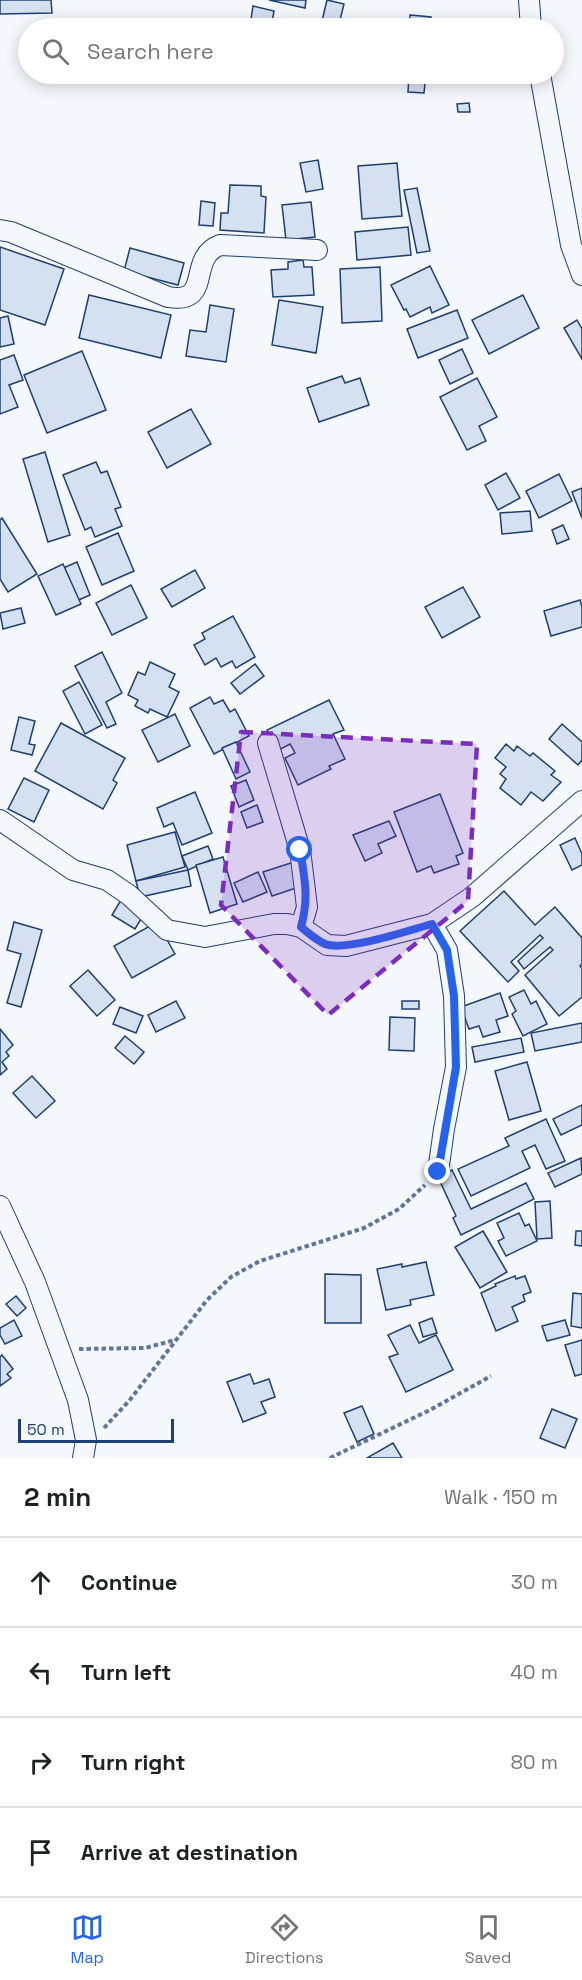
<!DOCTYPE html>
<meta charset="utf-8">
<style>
body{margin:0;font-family:"Space Grotesk",sans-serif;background:#f6f6f6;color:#202124}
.scale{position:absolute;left:18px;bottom:15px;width:156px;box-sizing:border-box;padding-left:6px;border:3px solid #1d3f73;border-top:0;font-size:16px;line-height:21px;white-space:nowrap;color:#1d3f73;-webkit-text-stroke:4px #f4f7fb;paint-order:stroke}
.stop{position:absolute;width:18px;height:18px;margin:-14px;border:4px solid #2563eb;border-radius:50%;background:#fff}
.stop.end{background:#2563eb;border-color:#fff;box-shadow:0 2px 6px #0008}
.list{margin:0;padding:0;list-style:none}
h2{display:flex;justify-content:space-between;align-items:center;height:78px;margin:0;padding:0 24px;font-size:26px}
h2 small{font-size:20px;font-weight:400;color:#757577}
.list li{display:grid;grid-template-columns:39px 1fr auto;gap:18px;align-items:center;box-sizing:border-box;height:90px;padding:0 24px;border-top:2px solid #e0e0e0}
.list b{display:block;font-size:22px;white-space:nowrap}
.list em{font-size:20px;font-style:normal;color:#757577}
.icon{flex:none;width:33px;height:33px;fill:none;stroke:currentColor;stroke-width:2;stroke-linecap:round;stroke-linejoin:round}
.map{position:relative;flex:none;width:582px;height:1458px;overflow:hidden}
.search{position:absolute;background:#fff;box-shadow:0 3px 15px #0003;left:18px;right:18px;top:18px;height:66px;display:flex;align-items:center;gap:15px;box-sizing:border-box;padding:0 21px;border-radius:33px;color:#757577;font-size:22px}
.sheet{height:438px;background:#fff}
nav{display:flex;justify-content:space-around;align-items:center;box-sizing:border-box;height:84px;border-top:2px solid #e0e0e0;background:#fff;font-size:16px;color:#757577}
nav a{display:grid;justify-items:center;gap:3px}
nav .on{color:#2563eb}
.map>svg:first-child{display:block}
.building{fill:#d5e0f0;stroke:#1d3f73;stroke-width:1.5}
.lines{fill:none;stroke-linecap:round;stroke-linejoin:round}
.minor-casing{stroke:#1d3f73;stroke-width:22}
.path{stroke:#5e769c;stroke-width:4;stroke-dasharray:4.5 3;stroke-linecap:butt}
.minor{stroke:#f4f7fb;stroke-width:20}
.route{stroke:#2563eb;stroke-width:8}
.marked{fill:#7b2cbf;fill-opacity:0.2;stroke:#7b2cbf;stroke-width:4.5;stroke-dasharray:12 8;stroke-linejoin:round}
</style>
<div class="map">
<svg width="582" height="1458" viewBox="0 0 582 1458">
<rect width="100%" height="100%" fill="#f4f7fb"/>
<g class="building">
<path d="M 0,0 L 51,0 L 52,13 L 0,14 Z"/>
<path d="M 269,0 L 306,0 L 305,8 Z"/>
<path d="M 327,0 L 344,4 L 338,28 L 321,25 Z"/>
<path d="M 253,6 L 274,11 L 271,28 L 250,26 Z"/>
<path d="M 410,15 L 431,17 L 430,28 L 409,28 Z"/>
<path d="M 409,74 L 426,74 L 424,93 L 408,92 Z"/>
<path d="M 469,103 L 470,112 L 458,112 L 457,104 Z"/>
<path d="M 318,160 L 323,189 L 306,192 L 300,163 Z"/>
<path d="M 397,163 L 402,216 L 362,219 L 358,166 Z"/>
<path d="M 230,185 L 261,186 L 261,196 L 266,197 L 264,233 L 220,230 L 221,213 L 228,213 Z"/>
<path d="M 417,188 L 430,251 L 417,253 L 404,190 Z"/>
<path d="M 201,201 L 215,203 L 213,226 L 199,225 Z"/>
<path d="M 311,202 L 315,237 L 286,240 L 282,205 Z"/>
<path d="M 408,227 L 411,255 L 357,260 L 355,232 Z"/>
<path d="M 0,247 L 64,269 L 45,325 L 0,310 Z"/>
<path d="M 130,248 L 184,263 L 178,285 L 124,271 Z"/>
<path d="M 303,260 L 304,267 L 312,267 L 314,295 L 273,297 L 271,270 L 288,269 L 288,262 Z"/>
<path d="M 430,266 L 449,305 L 432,313 L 430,307 L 410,317 L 406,309 L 404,310 L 391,285 Z"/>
<path d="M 380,267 L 382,321 L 342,323 L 340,269 Z"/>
<path d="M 89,295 L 171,315 L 161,358 L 79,338 Z"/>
<path d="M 523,295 L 539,328 L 489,354 L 472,320 Z"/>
<path d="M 279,300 L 323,307 L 316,353 L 272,345 Z"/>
<path d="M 210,305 L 234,309 L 226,362 L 186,356 L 190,330 L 206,332 Z"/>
<path d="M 457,310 L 468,338 L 418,358 L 407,329 Z"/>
<path d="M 8,316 L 14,344 L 0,347 L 0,318 Z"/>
<path d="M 577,320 L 582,329 L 582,359 L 564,328 Z"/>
<path d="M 462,349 L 473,373 L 450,384 L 439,360 Z"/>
<path d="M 82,351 L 106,410 L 47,433 L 24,375 Z"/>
<path d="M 14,355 L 23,380 L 9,385 L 18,407 L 0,414 L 0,360 Z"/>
<path d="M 342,376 L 345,383 L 360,378 L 369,405 L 319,422 L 307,388 Z"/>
<path d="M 477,378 L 497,417 L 479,426 L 486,441 L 467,450 L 440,397 Z"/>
<path d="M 191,409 L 211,444 L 167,468 L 148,432 Z"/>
<path d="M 45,452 L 70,535 L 48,542 L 23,459 Z"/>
<path d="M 96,462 L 101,473 L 107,471 L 121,507 L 115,509 L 122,526 L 95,537 L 91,527 L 85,530 L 63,475 Z"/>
<path d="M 506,473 L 520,498 L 498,510 L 485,485 Z"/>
<path d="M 559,474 L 572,501 L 539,518 L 526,491 Z"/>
<path d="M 582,488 L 582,518 L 572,492 Z"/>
<path d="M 530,511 L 532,531 L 502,534 L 500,513 Z"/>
<path d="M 2,518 L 37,574 L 8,592 L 0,579 L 0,520 Z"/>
<path d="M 563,525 L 569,539 L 557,544 L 552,530 Z"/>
<path d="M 118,533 L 134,571 L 102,585 L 86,547 Z"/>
<path d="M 77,562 L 90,595 L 74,602 L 61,569 Z"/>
<path d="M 63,564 L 81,604 L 56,615 L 38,576 Z"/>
<path d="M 195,570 L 205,588 L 172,607 L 161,589 Z"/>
<path d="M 131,585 L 147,618 L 112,635 L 96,603 Z"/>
<path d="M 463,587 L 480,617 L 442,638 L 425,607 Z"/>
<path d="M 580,600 L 582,607 L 582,627 L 551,636 L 544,611 Z"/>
<path d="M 21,608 L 25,623 L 3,629 L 0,613 Z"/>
<path d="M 233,616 L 255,657 L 236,668 L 232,661 L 221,667 L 216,658 L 205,665 L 194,645 L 205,639 L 202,633 Z"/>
<path d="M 102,652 L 122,693 L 106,702 L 116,724 L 107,728 L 75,666 Z"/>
<path d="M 150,662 L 175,674 L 169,687 L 179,692 L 167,717 L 150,709 L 148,713 L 135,706 L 138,700 L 128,695 L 138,672 L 145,675 Z"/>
<path d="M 255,664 L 264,676 L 240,694 L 231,683 Z"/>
<path d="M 79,682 L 102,725 L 85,734 L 63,691 Z"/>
<path d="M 210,697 L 214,704 L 223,700 L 230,712 L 235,709 L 249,736 L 214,754 L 190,708 Z"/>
<path d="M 329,700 L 344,730 L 333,734 L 345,759 L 329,766 L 331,769 L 298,785 L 285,758 L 295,753 L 290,744 L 277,751 L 267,730 Z"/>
<path d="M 175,714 L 190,746 L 158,762 L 142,730 Z"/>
<path d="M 19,717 L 35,721 L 29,744 L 35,745 L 32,755 L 11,750 Z"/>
<path d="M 61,723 L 125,758 L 113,780 L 117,783 L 103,809 L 35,771 Z"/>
<path d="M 562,724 L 582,742 L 582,760 L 578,765 L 549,739 Z"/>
<path d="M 236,742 L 250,772 L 236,779 L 222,748 Z"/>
<path d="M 506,744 L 514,751 L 517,746 L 530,756 L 533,753 L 555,771 L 551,775 L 561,782 L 543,801 L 531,792 L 521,805 L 500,788 L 506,779 L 500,774 L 506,767 L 495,758 Z"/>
<path d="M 24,778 L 49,790 L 34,822 L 8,809 Z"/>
<path d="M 246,780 L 254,800 L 239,807 L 231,786 Z"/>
<path d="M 195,792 L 212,833 L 182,845 L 173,823 L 164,827 L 157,808 Z"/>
<path d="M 440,794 L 463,853 L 456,856 L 459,864 L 434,873 L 431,866 L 417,872 L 394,812 Z"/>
<path d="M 257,805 L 263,822 L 247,828 L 241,812 Z"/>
<path d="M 389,821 L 396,836 L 378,844 L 382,853 L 365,861 L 353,835 Z"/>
<path d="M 175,832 L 185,867 L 136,881 L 127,845 Z"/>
<path d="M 575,838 L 582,854 L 582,865 L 572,870 L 560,845 Z"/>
<path d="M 208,846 L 213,859 L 188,870 L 182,856 Z"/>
<path d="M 223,857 L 237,904 L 210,913 L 196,865 Z"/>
<path d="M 294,862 L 302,886 L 272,896 L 263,872 Z"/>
<path d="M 188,870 L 191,886 L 140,897 L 136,881 Z"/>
<path d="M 258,872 L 267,892 L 243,902 L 234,883 Z"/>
<path d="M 504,891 L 535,925 L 555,907 L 582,938 L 582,964 L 580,966 L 582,968 L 582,997 L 559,1016 L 525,975 L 553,950 L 550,947 L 524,969 L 518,961 L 543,938 L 540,935 L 511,962 L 519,971 L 508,982 L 460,931 Z"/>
<path d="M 121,900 L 144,914 L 135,929 L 112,915 Z"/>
<path d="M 14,922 L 42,930 L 21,1007 L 7,1003 L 21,954 L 7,950 Z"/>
<path d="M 157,922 L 175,954 L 132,978 L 114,946 Z"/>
<path d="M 88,970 L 115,1000 L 97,1016 L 70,986 Z"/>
<path d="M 524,990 L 531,1004 L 536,1001 L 547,1024 L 523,1036 L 512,1014 L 516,1011 L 509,997 Z"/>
<path d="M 500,993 L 508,1016 L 496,1020 L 500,1032 L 483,1037 L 479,1026 L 469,1029 L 461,1007 Z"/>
<path d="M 176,1001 L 185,1018 L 156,1032 L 148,1015 Z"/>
<rect x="402" y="1001" width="17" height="8"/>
<path d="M 120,1007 L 143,1016 L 136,1033 L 113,1024 Z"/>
<path d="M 390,1017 L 415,1018 L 414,1051 L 389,1050 Z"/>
<path d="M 582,1023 L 582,1042 L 535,1051 L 531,1033 Z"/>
<path d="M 0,1029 L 13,1045 L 6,1052 L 9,1056 L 2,1062 L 7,1069 L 0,1075 Z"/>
<path d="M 125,1036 L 144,1052 L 134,1064 L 115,1048 Z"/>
<path d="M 521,1038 L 524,1052 L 475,1062 L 472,1047 Z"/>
<path d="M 527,1062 L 541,1111 L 509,1120 L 495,1071 Z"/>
<path d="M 32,1076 L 55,1101 L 36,1118 L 13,1093 Z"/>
<path d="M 582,1105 L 582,1125 L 561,1135 L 553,1119 Z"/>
<path d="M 546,1119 L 565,1161 L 546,1169 L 535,1145 L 522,1151 L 530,1168 L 471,1196 L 458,1169 L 509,1146 L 505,1138 Z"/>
<path d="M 581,1158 L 582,1174 L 555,1187 L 548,1173 Z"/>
<path d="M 452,1170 L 471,1209 L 526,1183 L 534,1199 L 461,1235 L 453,1218 L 456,1216 L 438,1177 Z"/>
<path d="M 550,1201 L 552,1238 L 537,1239 L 535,1202 Z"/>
<path d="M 519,1213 L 525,1226 L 529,1224 L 537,1241 L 506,1256 L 498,1241 L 504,1238 L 497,1223 Z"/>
<path d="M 483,1231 L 507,1272 L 480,1288 L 455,1247 Z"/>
<path d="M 576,1231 L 582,1231 L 582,1246 L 575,1245 Z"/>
<path d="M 426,1262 L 434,1295 L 410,1300 L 411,1305 L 386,1310 L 377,1269 L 402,1264 L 402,1267 Z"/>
<path d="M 325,1274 L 361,1275 L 361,1323 L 325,1323 Z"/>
<path d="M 515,1276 L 516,1279 L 525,1276 L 531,1292 L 523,1295 L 525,1301 L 512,1307 L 518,1321 L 496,1331 L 481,1293 L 496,1286 L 495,1284 Z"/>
<path d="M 573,1293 L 582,1294 L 582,1328 L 571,1326 Z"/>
<path d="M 16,1296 L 26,1308 L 17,1316 L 6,1304 Z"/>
<path d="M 432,1318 L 437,1333 L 423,1337 L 419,1323 Z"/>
<path d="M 14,1320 L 22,1336 L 5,1344 L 0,1335 L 0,1328 Z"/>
<path d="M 565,1320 L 570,1335 L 547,1341 L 542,1326 Z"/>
<path d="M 410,1325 L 419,1343 L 436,1335 L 453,1370 L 406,1392 L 389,1357 L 398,1354 L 388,1335 Z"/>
<path d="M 582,1340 L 582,1374 L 575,1376 L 565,1345 Z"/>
<path d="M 2,1355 L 13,1369 L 7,1374 L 11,1378 L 0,1386 L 0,1357 Z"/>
<path d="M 250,1374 L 254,1384 L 269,1379 L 275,1397 L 261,1402 L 266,1413 L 243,1422 L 227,1382 Z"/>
<path d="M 362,1406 L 374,1434 L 357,1442 L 344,1413 Z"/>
<path d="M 552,1409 L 577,1419 L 565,1448 L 540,1438 Z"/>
<path d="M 393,1443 L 402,1458 L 367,1458 Z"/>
</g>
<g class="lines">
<defs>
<g id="minor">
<path d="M 529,0 L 531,28"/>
<path d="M 540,74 L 571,245 L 582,275"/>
<path d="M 0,230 L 11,232 L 168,297 C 214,305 186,258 220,245 L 317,250"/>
<path d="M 268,743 L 300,850 L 307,907 L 301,927"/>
<path d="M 0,820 L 73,870 L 107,880 L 129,895 L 167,930 L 205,937 L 274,924 L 287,924 L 301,927 L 327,945 L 346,946 L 432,924 L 472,897 L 582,801"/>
<path d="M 432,924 L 447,950 L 454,996 L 456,1067 L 444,1129 L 438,1172"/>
<path d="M 0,1206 L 35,1282 L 78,1400 L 86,1440 L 83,1458"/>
</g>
</defs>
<use href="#minor" class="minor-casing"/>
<g class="path">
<path d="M 79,1349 L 145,1348 L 175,1340"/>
<path d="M 104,1428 L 129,1401 L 207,1300 L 231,1277 L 260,1261 L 364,1228 L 399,1209 L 425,1185"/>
<path d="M 330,1458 L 430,1410 L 491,1376"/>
</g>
<use href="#minor" class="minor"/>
</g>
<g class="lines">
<path class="route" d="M 300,850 C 305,880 309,898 301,927 C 308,933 316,940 325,944 C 345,952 410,930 432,924 L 447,950 L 454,996 L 456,1067 L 438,1172"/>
</g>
<path class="marked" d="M 241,732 L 477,744 L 468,901 L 328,1015 L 221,905 Z"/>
</svg>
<div class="scale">50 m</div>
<div class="stop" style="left:300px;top:850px"></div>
<div class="stop end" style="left:438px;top:1172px"></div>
<div class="search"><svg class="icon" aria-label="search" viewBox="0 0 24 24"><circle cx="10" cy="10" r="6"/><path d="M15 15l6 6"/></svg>Search here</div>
</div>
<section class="sheet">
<h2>2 min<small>Walk · 150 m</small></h2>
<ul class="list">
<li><svg class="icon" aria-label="ahead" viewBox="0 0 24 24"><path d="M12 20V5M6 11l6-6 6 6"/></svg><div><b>Continue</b></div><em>30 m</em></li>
<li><svg class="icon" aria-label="left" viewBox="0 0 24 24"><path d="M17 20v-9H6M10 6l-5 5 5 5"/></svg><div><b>Turn left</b></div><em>40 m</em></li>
<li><svg class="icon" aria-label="right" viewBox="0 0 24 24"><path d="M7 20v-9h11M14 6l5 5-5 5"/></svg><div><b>Turn right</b></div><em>80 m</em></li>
<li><svg class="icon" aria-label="arrive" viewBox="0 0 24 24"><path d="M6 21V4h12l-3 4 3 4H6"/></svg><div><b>Arrive at destination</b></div></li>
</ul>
</section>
<nav>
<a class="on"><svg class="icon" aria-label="map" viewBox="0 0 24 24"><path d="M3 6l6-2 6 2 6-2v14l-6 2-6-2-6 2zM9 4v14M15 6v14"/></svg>Map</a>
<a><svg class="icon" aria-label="directions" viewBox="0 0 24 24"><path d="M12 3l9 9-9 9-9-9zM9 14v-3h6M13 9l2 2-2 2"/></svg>Directions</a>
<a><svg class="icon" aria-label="saved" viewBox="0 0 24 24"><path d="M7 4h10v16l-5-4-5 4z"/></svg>Saved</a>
</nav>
